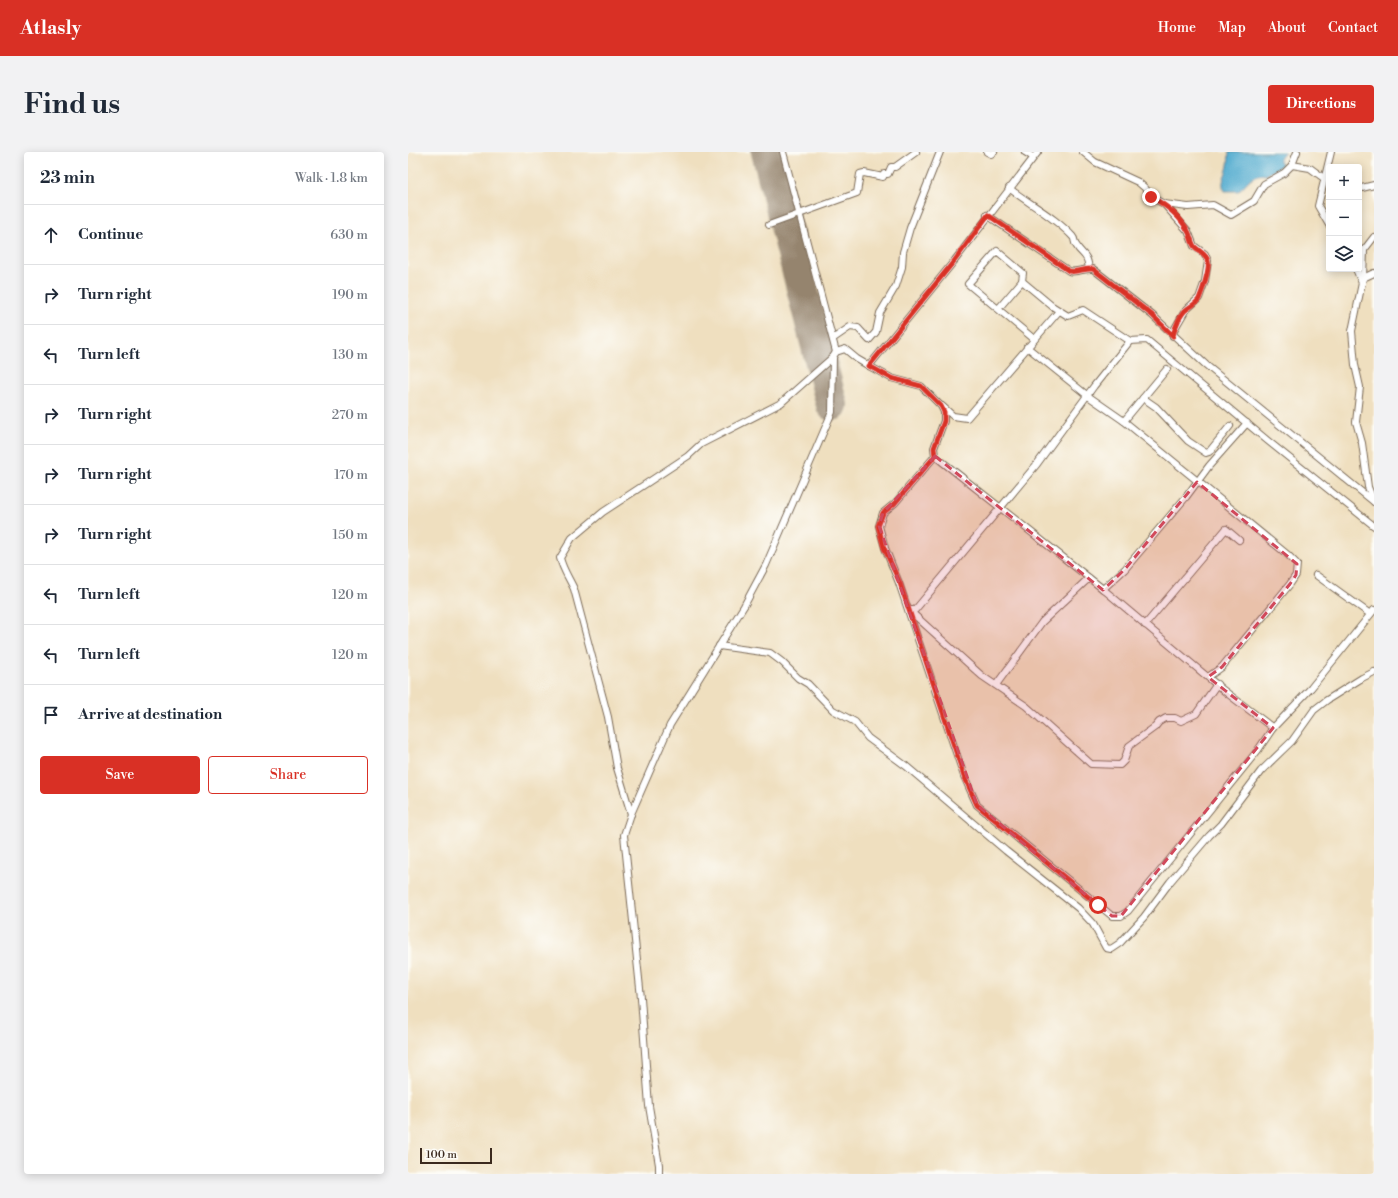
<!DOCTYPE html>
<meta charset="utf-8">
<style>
body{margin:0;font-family:"Libre Bodoni",serif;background:#f2f2f3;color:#1f2937}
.controls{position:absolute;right:12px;top:12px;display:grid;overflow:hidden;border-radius:4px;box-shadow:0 2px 10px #0003}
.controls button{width:36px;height:36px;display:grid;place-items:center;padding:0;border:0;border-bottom:1px solid #e0e1e3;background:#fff;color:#1f2937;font:20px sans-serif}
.scale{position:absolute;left:12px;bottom:10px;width:72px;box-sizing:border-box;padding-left:4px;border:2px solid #3b2a1e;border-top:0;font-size:11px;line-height:14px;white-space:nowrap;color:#3b2a1e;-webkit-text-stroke:3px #fdfcf7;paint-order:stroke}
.stop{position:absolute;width:12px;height:12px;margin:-9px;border:3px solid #d93025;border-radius:50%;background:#fff}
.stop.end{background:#d93025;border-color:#fff;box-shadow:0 1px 4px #0008}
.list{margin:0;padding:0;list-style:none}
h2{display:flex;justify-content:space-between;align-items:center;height:52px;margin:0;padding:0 16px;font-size:17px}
h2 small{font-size:13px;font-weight:400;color:#747a83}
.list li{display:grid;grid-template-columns:26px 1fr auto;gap:12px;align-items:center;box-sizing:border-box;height:60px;padding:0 16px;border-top:1px solid #e0e1e3}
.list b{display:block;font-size:15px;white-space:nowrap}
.list em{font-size:13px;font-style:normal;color:#747a83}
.actions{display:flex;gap:8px;padding:12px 16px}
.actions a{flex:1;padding:9px 0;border:1px solid #d93025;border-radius:4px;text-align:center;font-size:14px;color:#d93025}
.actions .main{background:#d93025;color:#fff}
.icon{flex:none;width:22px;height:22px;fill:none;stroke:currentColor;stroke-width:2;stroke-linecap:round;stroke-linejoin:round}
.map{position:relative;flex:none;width:966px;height:1022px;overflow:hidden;border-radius:4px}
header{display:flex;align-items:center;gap:24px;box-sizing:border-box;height:56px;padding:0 20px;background:#d93025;color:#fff}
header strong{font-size:19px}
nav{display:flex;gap:22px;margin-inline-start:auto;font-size:14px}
.intro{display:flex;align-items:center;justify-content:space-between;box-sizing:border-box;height:96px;padding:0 24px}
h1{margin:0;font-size:28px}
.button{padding:10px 18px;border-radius:4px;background:#d93025;color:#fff;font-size:14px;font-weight:700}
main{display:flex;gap:24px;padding:0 24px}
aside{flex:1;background:#fff;border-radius:4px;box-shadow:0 2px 10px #0003}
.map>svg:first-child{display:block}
.water{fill:#51abcf;stroke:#466a76}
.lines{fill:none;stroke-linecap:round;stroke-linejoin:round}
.runway{stroke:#95846e;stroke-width:32}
.minor-casing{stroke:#7a6956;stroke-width:8}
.minor{stroke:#fff;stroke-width:6}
.route{stroke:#d93025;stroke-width:5}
.marked{fill:#d1495b;fill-opacity:0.2;stroke:#d1495b;stroke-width:3;stroke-dasharray:8 5;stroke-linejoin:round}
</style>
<header>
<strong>Atlasly</strong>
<nav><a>Home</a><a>Map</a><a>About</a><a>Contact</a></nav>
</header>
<div class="intro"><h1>Find us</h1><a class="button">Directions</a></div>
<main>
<aside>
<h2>23 min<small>Walk · 1.8 km</small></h2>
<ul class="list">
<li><svg class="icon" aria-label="ahead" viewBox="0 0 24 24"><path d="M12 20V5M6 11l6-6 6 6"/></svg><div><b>Continue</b></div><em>630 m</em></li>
<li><svg class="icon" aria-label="right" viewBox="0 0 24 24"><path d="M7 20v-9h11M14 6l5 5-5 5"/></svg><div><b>Turn right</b></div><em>190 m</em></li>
<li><svg class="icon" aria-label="left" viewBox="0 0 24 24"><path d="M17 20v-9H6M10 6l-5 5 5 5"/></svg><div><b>Turn left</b></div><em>130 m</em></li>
<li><svg class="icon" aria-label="right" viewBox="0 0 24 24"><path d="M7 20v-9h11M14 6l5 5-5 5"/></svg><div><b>Turn right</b></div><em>270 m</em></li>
<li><svg class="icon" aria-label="right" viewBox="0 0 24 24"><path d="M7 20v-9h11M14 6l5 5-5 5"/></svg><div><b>Turn right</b></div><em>170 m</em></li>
<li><svg class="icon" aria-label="right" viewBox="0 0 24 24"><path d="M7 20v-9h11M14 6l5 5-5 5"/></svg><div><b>Turn right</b></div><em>150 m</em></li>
<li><svg class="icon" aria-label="left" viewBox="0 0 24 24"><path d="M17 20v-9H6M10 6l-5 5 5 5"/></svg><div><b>Turn left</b></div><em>120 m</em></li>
<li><svg class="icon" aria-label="left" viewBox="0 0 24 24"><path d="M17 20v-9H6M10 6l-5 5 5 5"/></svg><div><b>Turn left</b></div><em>120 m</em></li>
<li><svg class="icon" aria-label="arrive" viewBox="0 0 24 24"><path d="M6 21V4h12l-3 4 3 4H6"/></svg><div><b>Arrive at destination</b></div></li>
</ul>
<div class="actions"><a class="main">Save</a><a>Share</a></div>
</aside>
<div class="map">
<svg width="966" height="1022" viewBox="0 0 966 1022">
<rect width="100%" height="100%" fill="#fdfcf7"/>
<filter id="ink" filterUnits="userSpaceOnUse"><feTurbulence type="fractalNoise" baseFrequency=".025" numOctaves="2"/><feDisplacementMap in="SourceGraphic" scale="8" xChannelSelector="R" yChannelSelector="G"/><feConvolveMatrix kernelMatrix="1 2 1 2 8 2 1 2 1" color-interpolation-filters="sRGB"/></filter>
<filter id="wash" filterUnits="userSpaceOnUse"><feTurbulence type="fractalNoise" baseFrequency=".012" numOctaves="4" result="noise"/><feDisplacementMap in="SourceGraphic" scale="16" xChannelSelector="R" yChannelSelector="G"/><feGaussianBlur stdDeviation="0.9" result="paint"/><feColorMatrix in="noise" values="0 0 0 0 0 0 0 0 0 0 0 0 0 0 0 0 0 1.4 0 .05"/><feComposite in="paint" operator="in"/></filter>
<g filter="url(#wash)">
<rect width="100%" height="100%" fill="#efdfbf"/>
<path class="water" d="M 821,0 L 877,0 L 871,8 L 875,13 L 858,23 C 844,20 840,31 830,39 L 817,39 C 811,30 819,22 820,13 C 821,9 820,4 821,0 Z"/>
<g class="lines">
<path class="runway" d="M 359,0 L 424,253"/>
</g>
</g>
<g filter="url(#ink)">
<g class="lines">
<defs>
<g id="minor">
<path d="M 375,0 L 428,200"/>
<path d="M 579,0 L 583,2 L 586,0"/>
<path d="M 617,0 L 625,5"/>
<path d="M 675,0 L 687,10 L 730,30 L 737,36 L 743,45 L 756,52 L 780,55 L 805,53 L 823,63 L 846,49 L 856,32 L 876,21 L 884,13 L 889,0"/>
<path d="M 884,13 L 902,16 L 917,27 L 921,27"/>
<path d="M 951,35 L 954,36 L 966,33"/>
<path d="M 601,36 C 621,52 647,65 665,85 C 667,87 666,91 668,93 C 674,104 679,100 681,117"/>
<path d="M 756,52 L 780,79 L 786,94 L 797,102 L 800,109 L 797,129 L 791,146 L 777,159 L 766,178 L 765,184"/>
<path d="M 579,63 L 661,119 C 669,121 677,116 685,117 L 744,163 L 798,213 L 966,350"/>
<path d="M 361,73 L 449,41 L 452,22 L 456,21 L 475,25 L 476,22 L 480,22 L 483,15 L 487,15 L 508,0"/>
<path d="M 921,73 L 910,54 L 923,0"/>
<path d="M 948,117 L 954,131"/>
<path d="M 955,126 L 966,121"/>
<path d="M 614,129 L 644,154 L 660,164 L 675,158 L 722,189 L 739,188 L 860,289 L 966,374"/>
<path d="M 591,156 L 614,129 L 615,121 L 589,99 L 560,132 L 626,187"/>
<path d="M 426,186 L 442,175 L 450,176 L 461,188 L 468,180 L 472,161 L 488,134 L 494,115 L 495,100 L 502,76 L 532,0"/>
<path d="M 619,195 L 680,244 L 716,269 L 880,403 L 889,412 L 888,423 L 882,432 L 814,515 L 800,525"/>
<path d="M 461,214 L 483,226 L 513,234 L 533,254 L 536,260 L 536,269 L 526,296 L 527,304 L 695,437 L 815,538 L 865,576"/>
<path d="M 735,246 L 748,255 L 780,289 L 798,301 L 801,300 L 822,274"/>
<path d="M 534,254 L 545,264 L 559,266 L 651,159"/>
<path d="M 716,269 L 759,217"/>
<path d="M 527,304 L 487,351 L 475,361 L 471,374 L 477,396 L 491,431 L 556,624 L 569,653 L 704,764 L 713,764 L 720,759 L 850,598 L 865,576 L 903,536 L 966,458"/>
<path d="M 966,350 L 960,335 L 954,291 L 948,270 L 952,235 L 947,213 L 944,179 L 955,126 L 956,98 L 966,85"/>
<path d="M 908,423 L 962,462"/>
<path d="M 695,437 L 717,417 L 778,345 L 801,314 L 839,271"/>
<path d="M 501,458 L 507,458 L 629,312 L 686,234 L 722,189"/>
<path d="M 502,459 L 574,524 L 618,554 L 683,612 L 712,613 L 716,609 L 721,594 L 747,575 L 751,570 L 758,566 L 767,566 L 773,569 L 788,562 L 809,532"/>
<path d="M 737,473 L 818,377 L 831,388"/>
<path d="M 311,494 L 362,501 L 374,510 L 390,526 L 400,532 L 425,558 L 447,570 L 460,586 L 498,614 L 598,699 L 670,756 L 685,772 L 698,796 L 703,797 L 712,791 L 736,765 L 762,730 L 801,684 L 813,672 L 853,619 L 884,589 L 906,558 L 919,548 L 954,526 L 966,520"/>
<path d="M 588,533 L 634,470 L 681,426"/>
<path d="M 223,662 L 209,616 L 200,565 L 166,437 C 161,426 155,418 152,406 L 164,386 L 195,360 L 280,304 L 293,292 L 373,251 L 425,205"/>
<path d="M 251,1022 L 251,1013 L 241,954 L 233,846 L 216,683 L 223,662 L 262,573 L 336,454 L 358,413 L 424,260 L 425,205 L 428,200 L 437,197 L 449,207 L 461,214 L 547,108 L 630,0"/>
</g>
</defs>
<use href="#minor" class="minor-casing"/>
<use href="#minor" class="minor"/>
</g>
</g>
<g class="lines" filter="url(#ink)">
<path class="route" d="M 690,753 L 569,653 L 556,624 L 492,431 L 476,396 L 470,374 L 475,361 L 487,351 L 527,304 L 526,296 L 536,269 L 536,260 L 533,254 L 513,234 L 483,226 L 461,214 L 547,108 L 580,63 L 661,119 C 669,121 677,116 685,117 L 744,163 L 765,184 C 767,175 772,162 779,157 C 783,154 788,152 791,147 C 794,140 802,117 800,109 C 798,101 790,99 786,94 C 783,90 783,84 780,79 C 772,64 758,53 743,45"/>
</g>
<path class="marked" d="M 527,304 L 695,438 L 717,417 L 789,330 L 889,412 L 888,423 L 882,432 L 814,515 L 800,525 L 865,576 L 713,764 L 704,764 L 690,753 L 569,653 L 471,374 L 475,361 Z"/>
</svg>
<div class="controls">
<button>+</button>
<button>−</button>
<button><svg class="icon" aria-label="layers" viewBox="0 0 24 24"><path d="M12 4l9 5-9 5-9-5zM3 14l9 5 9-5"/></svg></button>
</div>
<div class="scale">100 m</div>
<div class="stop" style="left:690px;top:753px"></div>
<div class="stop end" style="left:743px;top:45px"></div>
</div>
</main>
